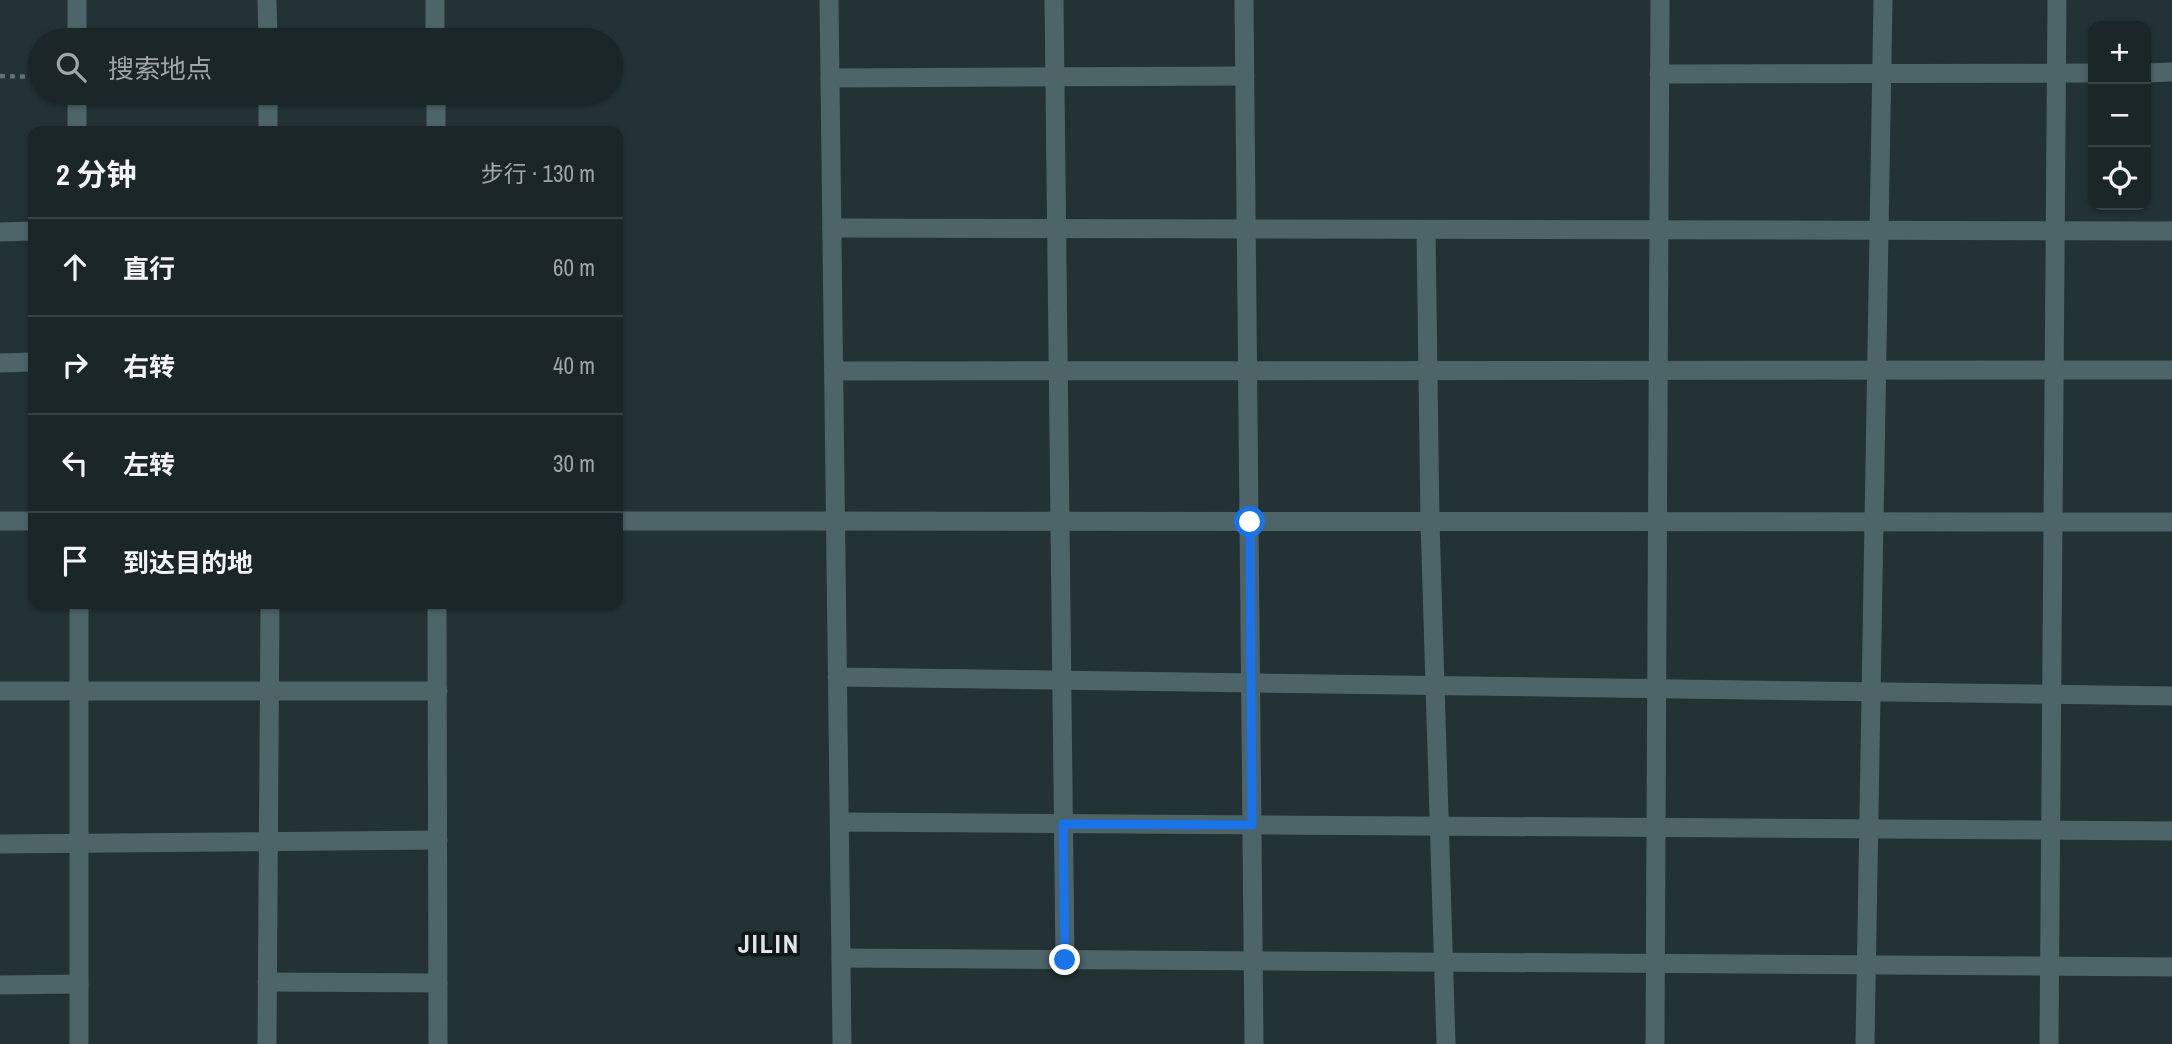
<!DOCTYPE html>
<html lang="zh">
<meta charset="utf-8">
<style>
body{margin:0;font-family:"Archivo Narrow","Noto Sans SC",sans-serif;background:#273234;color:#f1f3f6}
.controls{position:absolute;right:21px;top:21px;display:grid;overflow:hidden;border-radius:14px;box-shadow:0 2px 5px #0004}
.controls button{width:63px;height:63px;display:grid;place-items:center;padding:0;border:0;border-bottom:2px solid #384345;background:#1a2628;color:#f1f3f6;font:35px sans-serif}
.stop{position:absolute;width:21px;height:21px;margin:-16px;border:5px solid #1a73e8;border-radius:50%;background:#fff}
.stop.end{background:#1a73e8;border-color:#fff;box-shadow:0 2px 7px #0008}
.list{margin:0;padding:0;list-style:none}
h2{display:flex;justify-content:space-between;align-items:center;height:91px;margin:0;padding:0 28px;font-size:30px}
h2 small{font-size:23px;font-weight:400;color:#9fa5a8}
.list li{display:grid;grid-template-columns:46px 1fr auto;gap:21px;align-items:center;box-sizing:border-box;height:98px;padding:0 28px;border-top:2px solid #384345}
.list b{display:block;font-size:26px;white-space:nowrap}
.list em{font-size:23px;font-style:normal;color:#9fa5a8}
.icon{flex:none;width:38px;height:38px;fill:none;stroke:currentColor;stroke-width:2;stroke-linecap:round;stroke-linejoin:round}
.map{position:relative;flex:none;width:2172px;height:1044px;overflow:hidden}
.search{position:absolute;background:#1a2628;box-shadow:0 2px 5px #0004;left:28px;top:28px;width:595px;height:77px;display:flex;align-items:center;gap:18px;box-sizing:border-box;padding:0 24px;border-radius:38px;color:#9fa5a8;font-size:26px}
.panel{position:absolute;background:#1a2628;box-shadow:0 2px 5px #0004;left:28px;top:126px;width:595px;height:483px;border-radius:14px}
.map>svg:first-child{display:block}
.lines{fill:none;stroke-linecap:round;stroke-linejoin:round}
.path{stroke:#647174;stroke-width:4.5;stroke-dasharray:5 5;stroke-linecap:butt}
.minor{stroke:#4d6468;stroke-width:19}
.tertiary{stroke:#4d6468;stroke-width:19}
.route{stroke:#1a73e8;stroke-width:9}
.labels{text-anchor:middle;dominant-baseline:central;stroke-width:7;stroke-linejoin:round;paint-order:stroke}
.district-label{font-size:26px;font-weight:bold;letter-spacing:2px;fill:#dee8ea;stroke:#12181a}
</style>
<div class="map">
<svg width="2172" height="1044" viewBox="0 0 2172 1044">
<rect width="100%" height="100%" fill="#233235"/>
<g class="lines">
<path class="path" d="M 0,76 L 40,77"/>
<g class="minor">
<path d="M 267,0 L 268,40"/>
<path d="M 435,0 L 435,40"/>
<path d="M 1054,0 L 1065,960"/>
<path d="M 1244,0 L 1254,1044"/>
<path d="M 77,40 L 77,0"/>
<path d="M 2146,73 L 2172,72"/>
<path d="M 1659,74 L 2093,73"/>
<path d="M 830,78 L 1245,76"/>
<path d="M 77,93 L 77,131"/>
<path d="M 268,93 L 268,131"/>
<path d="M 436,93 L 436,131"/>
<path d="M 832,228 L 2172,231"/>
<path d="M 1426,230 L 1430,522 L 1446,1044"/>
<path d="M 0,232 L 33,231"/>
<path d="M 0,363 L 33,362"/>
<path d="M 834,371 L 2172,370"/>
<path d="M 0,521 L 33,521"/>
<path d="M 618,521 L 2172,522"/>
<path d="M 79,604 L 79,1044"/>
<path d="M 437,604 L 438,1044"/>
<path d="M 837,677 L 2172,696"/>
<path d="M 0,691 L 438,691"/>
<path d="M 840,822 L 2172,831"/>
<path d="M 0,844 L 438,840"/>
<path d="M 841,958 L 2172,967"/>
<path d="M 267,982 L 438,983"/>
<path d="M 0,985 L 79,984"/>
<path d="M 267,1044 L 270,604"/>
<path d="M 1655,1044 L 1660,0"/>
<path d="M 1865,1044 L 1883,0"/>
<path d="M 2049,1044 L 2057,0"/>
</g>
<path class="tertiary" d="M 829,0 L 842,1044"/>
</g>
<g class="lines">
<path class="route" d="M 1065,960 L 1063,824 L 1252,825 L 1250,522"/>
</g>
<g class="labels">
<g class="district-label">
<text x="769" y="943">JILIN</text>
</g>
</g>
</svg>
<div class="controls">
<button>+</button>
<button>−</button>
<button><svg class="icon" aria-label="locate" viewBox="0 0 24 24"><circle cx="12" cy="12" r="6"/><path d="M12 2v4M12 18v4M2 12h4M18 12h4"/></svg></button>
</div>
<div class="stop" style="left:1250px;top:522px"></div>
<div class="stop end" style="left:1065px;top:960px"></div>
<div class="search"><svg class="icon" aria-label="search" viewBox="0 0 24 24"><circle cx="10" cy="10" r="6"/><path d="M15 15l6 6"/></svg>搜索地点</div>
<section class="panel">
<h2>2 分钟<small>步行 · 130 m</small></h2>
<ul class="list">
<li><svg class="icon" aria-label="ahead" viewBox="0 0 24 24"><path d="M12 20V5M6 11l6-6 6 6"/></svg><div><b>直行</b></div><em>60 m</em></li>
<li><svg class="icon" aria-label="right" viewBox="0 0 24 24"><path d="M7 20v-9h11M14 6l5 5-5 5"/></svg><div><b>右转</b></div><em>40 m</em></li>
<li><svg class="icon" aria-label="left" viewBox="0 0 24 24"><path d="M17 20v-9H6M10 6l-5 5 5 5"/></svg><div><b>左转</b></div><em>30 m</em></li>
<li><svg class="icon" aria-label="arrive" viewBox="0 0 24 24"><path d="M6 21V4h12l-3 4 3 4H6"/></svg><div><b>到达目的地</b></div></li>
</ul>
</section>
</div>
